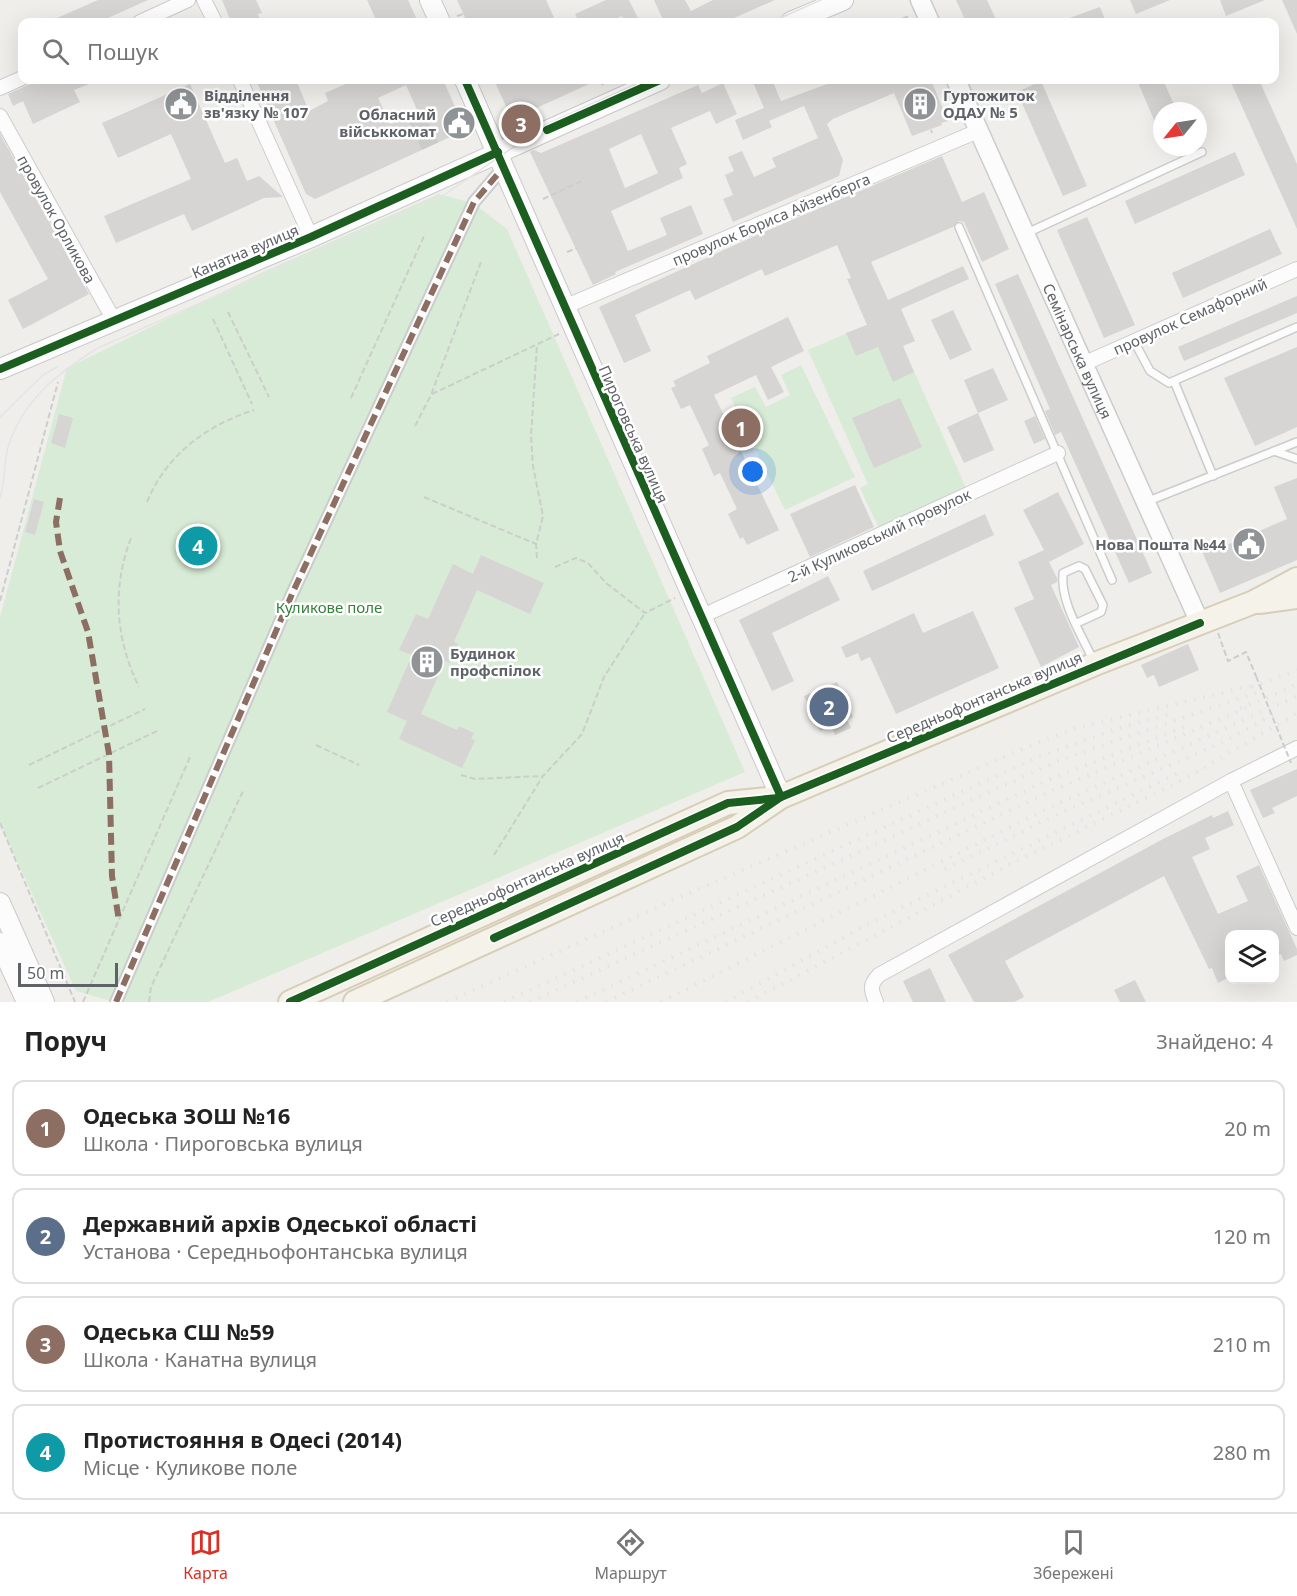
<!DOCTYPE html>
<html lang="uk">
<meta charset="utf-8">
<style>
body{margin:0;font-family:"Noto Sans",sans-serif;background:#f6f6f6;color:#222}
.controls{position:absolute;right:18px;bottom:18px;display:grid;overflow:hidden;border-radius:12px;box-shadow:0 6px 24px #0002}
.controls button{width:54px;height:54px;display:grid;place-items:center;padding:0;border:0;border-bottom:2px solid #e0e0e0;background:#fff;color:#222;font:30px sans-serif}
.compass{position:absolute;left:1153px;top:102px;width:54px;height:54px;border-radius:50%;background:#fff;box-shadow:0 6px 24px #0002;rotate:240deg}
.scale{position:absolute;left:18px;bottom:15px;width:100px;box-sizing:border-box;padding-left:6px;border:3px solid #5f6368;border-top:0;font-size:16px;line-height:21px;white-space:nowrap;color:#5f6368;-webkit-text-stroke:4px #fff;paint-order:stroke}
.you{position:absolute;left:753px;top:472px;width:21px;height:21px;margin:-15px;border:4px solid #fff;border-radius:50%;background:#1a73e8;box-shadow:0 0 0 9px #1a73e833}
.badge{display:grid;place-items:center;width:39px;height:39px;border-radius:50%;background:#d93025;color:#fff;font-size:20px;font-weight:700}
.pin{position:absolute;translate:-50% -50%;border:3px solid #fff;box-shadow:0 2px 6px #0006}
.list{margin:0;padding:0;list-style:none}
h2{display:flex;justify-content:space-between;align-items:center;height:78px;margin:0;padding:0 24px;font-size:26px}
h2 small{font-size:20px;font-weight:400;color:#767676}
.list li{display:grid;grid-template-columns:39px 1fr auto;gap:18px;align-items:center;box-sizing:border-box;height:96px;margin:0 12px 12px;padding:0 12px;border:2px solid #e0e0e0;border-radius:12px}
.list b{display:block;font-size:22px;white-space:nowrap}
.list p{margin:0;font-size:20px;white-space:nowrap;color:#767676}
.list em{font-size:20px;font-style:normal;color:#767676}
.icon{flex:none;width:33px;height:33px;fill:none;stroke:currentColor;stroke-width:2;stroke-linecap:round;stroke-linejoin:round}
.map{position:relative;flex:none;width:1297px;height:1002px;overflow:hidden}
.search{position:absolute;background:#fff;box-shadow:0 6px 24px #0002;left:18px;right:18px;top:18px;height:66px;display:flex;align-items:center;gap:15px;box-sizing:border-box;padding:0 21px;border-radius:12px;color:#767676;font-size:22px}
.sheet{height:510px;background:#fff}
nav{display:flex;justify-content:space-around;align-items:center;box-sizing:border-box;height:84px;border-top:2px solid #e0e0e0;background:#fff;font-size:16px;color:#767676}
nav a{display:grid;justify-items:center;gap:3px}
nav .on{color:#d93025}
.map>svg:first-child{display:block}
.green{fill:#d8ebd6}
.building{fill:#d6d5d3;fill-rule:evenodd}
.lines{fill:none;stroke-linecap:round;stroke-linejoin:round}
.tertiary-tunnel{stroke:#cbcbca;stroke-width:18;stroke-dasharray:18 9;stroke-linecap:butt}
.service-casing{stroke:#cbcccc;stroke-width:10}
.pedestrian-casing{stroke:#cbcccc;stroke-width:14}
.minor-casing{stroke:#cbcccc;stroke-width:16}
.tertiary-casing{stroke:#cbcccc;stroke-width:21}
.secondary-casing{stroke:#cacacb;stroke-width:22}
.primary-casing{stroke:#d7ceb8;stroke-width:26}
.path{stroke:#cacfcc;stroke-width:2;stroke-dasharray:6 3;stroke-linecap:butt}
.service{stroke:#fdfcfc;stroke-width:7}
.pedestrian{stroke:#fdfcfc;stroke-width:10}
.minor{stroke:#fdfcfc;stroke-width:14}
.tertiary{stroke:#fdfcfc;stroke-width:18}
.secondary{stroke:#fdfcfc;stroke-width:20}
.primary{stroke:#f4f2e9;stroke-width:22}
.tram{stroke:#e4e4e4;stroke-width:1.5}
.rail{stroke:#e4e4e4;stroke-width:4;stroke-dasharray:1.5 8;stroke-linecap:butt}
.path-bridge{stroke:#cacfcc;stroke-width:2;stroke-dasharray:6 3;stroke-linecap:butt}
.quiet{stroke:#8d6e63;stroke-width:6;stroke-dasharray:12 6;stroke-linecap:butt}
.cycleway-casing{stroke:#fff;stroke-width:11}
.cycleway{stroke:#1b5e20;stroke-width:8}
.labels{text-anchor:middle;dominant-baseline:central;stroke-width:5;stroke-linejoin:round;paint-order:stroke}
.poi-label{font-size:15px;font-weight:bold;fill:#5f6368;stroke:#fff;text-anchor:start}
.street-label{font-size:15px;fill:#5f6368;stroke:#fff}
.park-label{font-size:15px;fill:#348238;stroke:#fff}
</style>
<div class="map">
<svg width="1297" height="1002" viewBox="0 0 1297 1002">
<rect width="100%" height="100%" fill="#efeeea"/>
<g class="green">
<path d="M 439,194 L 473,203 L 507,229 L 745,772 L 208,1002 L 114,1002 L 76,991 L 0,823 L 0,617 L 67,368 L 261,273 Z"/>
<path d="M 889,315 L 967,490 L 879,528 L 860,488 L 868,484 L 808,350 Z"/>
<path d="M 801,365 L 855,477 L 785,510 L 731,398 L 755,387 L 766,407 L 790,395 L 781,375 Z"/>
</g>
<g class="building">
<path d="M 98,0 L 148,0 L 99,22 L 48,22 Z"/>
<path d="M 222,0 L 256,0 L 262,13 L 258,14 L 261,22 L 231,22 Z"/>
<path d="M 367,0 L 408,0 L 418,22 L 377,22 Z"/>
<path d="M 457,0 L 546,0 L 556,22 L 467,22 Z"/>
<path d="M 606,0 L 629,0 L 640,22 L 625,22 L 622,16 L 609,22 L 579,22 L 575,14 Z"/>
<path d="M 654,0 L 685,0 L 691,11 L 713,0 L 775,0 L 725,22 L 664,22 Z"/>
<path d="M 956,0 L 987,0 L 997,22 L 966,22 Z"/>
<path d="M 1130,0 L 1170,0 L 1136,14 Z"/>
<path d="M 1220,0 L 1265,0 L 1226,16 Z"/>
<path d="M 1282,0 L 1297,0 L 1297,34 Z"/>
<path d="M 1100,7 L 1106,22 L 1061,22 L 1061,21 Z"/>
<path d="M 39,80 L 99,80 L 74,90 L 80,102 L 33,124 L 23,101 L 13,106 L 8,94 Z"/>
<path d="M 256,80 L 296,80 L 309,111 L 328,101 L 325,93 L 355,80 L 443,80 L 463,124 L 459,133 L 315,199 L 306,194 ZM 406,85 L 418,112 L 390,124 L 378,98 Z"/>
<path d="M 494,80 L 598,80 L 512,119 Z"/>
<path d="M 752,80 L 772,80 L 781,101 L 838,80 L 931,80 L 948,121 L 941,123 L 942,125 L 912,136 L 894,93 L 833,119 L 827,124 L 843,160 L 839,176 L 733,222 L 723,199 L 733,195 L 725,175 L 734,171 L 728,157 L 742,151 L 754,177 L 776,167 L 772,158 L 818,138 L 804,106 L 769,121 L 772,127 L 743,140 L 735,120 L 764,108 Z"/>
<path d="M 1137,80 L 1163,80 L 1177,111 L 1162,111 L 1162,139 Z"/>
<path d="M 1230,80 L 1259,80 L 1297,164 L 1297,229 Z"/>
<path d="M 1041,81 L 1087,186 L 1063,196 L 1017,92 Z"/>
<path d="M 723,83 L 737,114 L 716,124 L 710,111 L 671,128 L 687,164 L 679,168 L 683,178 L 611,211 L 628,251 L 667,235 L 660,218 L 691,205 L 703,234 L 615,272 L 616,274 L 593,285 L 530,152 L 534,150 L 541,153 L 698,85 L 702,93 ZM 641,134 L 658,173 L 625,188 L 609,149 Z"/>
<path d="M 190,84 L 225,163 L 237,158 L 247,181 L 259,176 L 283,197 L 264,198 L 192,231 L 184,214 L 116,243 L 104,216 L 191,179 L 171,134 L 118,158 L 102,123 Z"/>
<path d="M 0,134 L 89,294 L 23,329 L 8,300 L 48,279 L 0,192 Z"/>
<path d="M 1235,152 L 1245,175 L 1135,224 L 1125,201 Z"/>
<path d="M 942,156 L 962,202 L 984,192 L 1009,249 L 982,262 L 964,222 L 959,221 L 953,227 L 871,262 L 888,300 L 963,266 L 969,279 L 901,309 L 915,341 L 903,346 L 914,372 L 893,382 L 878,347 L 856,356 L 846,333 L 867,325 L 847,279 L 851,278 L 837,245 L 765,276 L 762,269 L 695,300 L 690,290 L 635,315 L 651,351 L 624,363 L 599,307 L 759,234 Z"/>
<path d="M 1087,217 L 1135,325 L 1104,338 L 1057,230 Z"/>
<path d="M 1270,229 L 1282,254 L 1183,298 L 1172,273 Z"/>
<path d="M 1018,274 L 1152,573 L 1129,583 L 1061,432 L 1055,435 L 1045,411 L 1050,409 L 995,284 Z"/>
<path d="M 1297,296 L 1297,313 L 1184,361 L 1178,347 Z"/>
<path d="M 953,310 L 972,350 L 950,360 L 931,320 Z"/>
<path d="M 788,317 L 804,351 L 771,367 L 784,392 L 768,400 L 756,375 L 714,395 L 779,530 L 747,545 L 743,537 L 740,539 L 728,514 L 737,509 L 720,473 L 714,476 L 702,449 L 709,445 L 690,405 L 681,409 L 671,388 L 676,386 L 673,381 L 710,363 L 707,356 Z"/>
<path d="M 1297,347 L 1297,427 L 1255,446 L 1224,378 Z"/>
<path d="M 993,368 L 1008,400 L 978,413 L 964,380 Z"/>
<path d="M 900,398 L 922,447 L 874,468 L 852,418 Z"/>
<path d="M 978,413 L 994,450 L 964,463 L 947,427 Z"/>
<path d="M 59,414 L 73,418 L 65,448 L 51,443 Z"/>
<path d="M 1035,416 L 1045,439 L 1034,444 L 1024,421 Z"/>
<path d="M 1297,478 L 1297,560 L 1220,593 L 1201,549 L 1213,544 L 1215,550 L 1287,519 L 1274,487 Z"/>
<path d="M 855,485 L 874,527 L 810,557 L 790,514 Z"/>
<path d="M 1058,492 L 1084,544 L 1049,562 L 1057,578 L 1057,582 L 1051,585 L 1079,647 L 1041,667 L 1014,608 L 1034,599 L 1018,562 L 1044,550 L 1023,510 Z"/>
<path d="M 34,499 L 44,502 L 35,535 L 25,532 Z"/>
<path d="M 985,514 L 994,535 L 872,591 L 863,571 Z"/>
<path d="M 481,555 L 544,583 L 530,614 L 477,590 L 454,642 L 458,644 L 450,663 L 445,661 L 421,714 L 457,730 L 459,726 L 474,733 L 471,739 L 475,740 L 462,768 L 399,739 L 407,721 L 387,712 L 412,655 L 399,650 L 416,614 L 428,619 L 453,564 L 473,574 Z"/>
<path d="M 828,576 L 840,600 L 772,633 L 794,681 L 772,691 L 739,620 Z"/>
<path d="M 973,611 L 999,668 L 896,714 L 870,657 L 861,661 L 858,653 L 846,658 L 841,647 L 914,613 L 923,633 Z"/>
<path d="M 1188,644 L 1199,670 L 1159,687 L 1154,675 L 1147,678 L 1141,665 Z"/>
<path d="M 837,682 L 853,717 L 847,720 L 851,728 L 835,735 L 831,726 L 820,731 L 804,696 Z"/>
<path d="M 1297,769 L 1297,796 L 1272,808 L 1275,813 L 1263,818 L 1250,790 Z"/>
<path d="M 1228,811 L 1234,825 L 1205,838 L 1210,849 L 1192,857 L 1218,914 L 1248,901 L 1236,876 L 1259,865 L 1297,949 L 1297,955 L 1284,961 L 1281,954 L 1275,957 L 1275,934 L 1230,934 L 1230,977 L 1218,983 L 1212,968 L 1209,969 L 1164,876 L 1005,961 L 1024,997 L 1014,1002 L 974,1002 L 948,955 L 1165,838 L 1212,815 L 1213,818 Z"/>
<path d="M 930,968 L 946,1002 L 913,1002 L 903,981 Z"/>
<path d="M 1135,980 L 1146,1002 L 1120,1002 L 1114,990 Z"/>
</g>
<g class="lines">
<path class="tertiary-tunnel" d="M 415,113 L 430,146"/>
<defs>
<g id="service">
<path d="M 959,227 L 1112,580"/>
<path d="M 1027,233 L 1202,152"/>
<path d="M 1134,341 L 1150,371 L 1169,383 L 1297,327"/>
<path d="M 1174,381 L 1213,476"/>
<path d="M 1274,451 L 1297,459"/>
<path d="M 1146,502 L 1297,442"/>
<path d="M 1077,623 L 1101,612 L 1103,605 L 1085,569 L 1079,566 L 1063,573 C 1060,603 1082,635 1094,662"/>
</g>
<path id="pedestrian" d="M 116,1002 L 292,594 L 474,202 L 503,168"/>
<g id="minor">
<path d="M 204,0 L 215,22"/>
<path d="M 140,22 L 188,0"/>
<path d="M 240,80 L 311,237"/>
<path d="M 0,88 L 22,78"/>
<path d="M 0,116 L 115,322"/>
<path d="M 564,307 L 978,131"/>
<path d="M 1083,364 L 1297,269"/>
<path d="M 700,617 L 1058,453"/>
<path d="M 1231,781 L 1297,928"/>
<path d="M 876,1002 C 871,990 869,985 879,975 L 1231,781 L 1297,748"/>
</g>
<g id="tertiary">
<path d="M 920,0 L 930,22"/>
<path id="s1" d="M 956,80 L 1200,623"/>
</g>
<g id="secondary">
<path d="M 430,0 L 440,22"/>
<path d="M 791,22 L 843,0"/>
<path d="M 465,80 L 781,797"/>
<path d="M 0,369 L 311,237 L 660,80"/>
<path d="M 0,903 L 44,1002"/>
<path d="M 0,943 L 27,1002"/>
</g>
<g id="primary">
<path d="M 1259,602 L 1297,597"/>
<path d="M 290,1002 L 728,803 L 776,798"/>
<path d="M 355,1002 L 737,827 L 781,797 L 1095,664 L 1254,602 L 1297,579"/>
</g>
</defs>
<use href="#service" class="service-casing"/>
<use href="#pedestrian" class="pedestrian-casing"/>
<use href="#minor" class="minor-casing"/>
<use href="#tertiary" class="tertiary-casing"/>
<use href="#secondary" class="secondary-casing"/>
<use href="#primary" class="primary-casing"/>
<g class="path">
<path d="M 457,16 L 463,14"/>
<path d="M 894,22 L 909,16"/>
<path d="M 600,80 L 604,87"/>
<path d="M 526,112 L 531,121"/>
<path d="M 931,130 L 932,133"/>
<path d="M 543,199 L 582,181"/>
<path d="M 567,252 L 577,248"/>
<path d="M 228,312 L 269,397"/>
<path d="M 213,319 L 252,404"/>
<path d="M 432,394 L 559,334"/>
<path d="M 351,398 L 425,234"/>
<path d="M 415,426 L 431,395 L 481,262"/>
<path d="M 424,497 L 536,544"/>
<path d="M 147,502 C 166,455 207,425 254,410"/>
<path d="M 131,538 C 112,588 115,638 139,687"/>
<path d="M 537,558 L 536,544 L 543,516 L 533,466 L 531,436 L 537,345"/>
<path d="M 555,567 L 576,558 L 588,563 L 606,583 L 645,613 L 675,598"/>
<path d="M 0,601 L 58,382"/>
<path d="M 1218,633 L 1228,661 L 1246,652 L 1256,676"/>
<path d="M 316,745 L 359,765"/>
<path d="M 29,765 L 145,709"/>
<path d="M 461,775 L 475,779 L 542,776"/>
<path d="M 38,788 L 159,730"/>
<path d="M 0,823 L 75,1002"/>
<path d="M 494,855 L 543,776 L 582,734 L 604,677 L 645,613"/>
<path d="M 83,1002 L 190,757"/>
<path d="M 149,1002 L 151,987 L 244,789"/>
</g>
<use href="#service" class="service"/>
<use href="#pedestrian" class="pedestrian"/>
<use href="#minor" class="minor"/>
<use href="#tertiary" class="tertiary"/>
<use href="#secondary" class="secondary"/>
<use href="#primary" class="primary"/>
<g class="tram">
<path d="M 771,22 L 821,0"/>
<path d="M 0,417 L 43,375 L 57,367"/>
<path d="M 0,498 C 6,481 3,462 9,444 C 25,398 59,372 98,348 L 441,197 L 547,124 L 645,80"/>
</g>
<g class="rail">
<path d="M 1252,687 L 1297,670"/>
<path d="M 1240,708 L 1267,698 L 1297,684"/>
<path d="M 945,869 L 1058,814 L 1221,743 L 1278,712"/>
<path d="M 447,1002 L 669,902 L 1034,744 L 1076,728 L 1259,684"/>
<path d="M 504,1002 L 1035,758 L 1125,726 L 1175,713"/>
<path d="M 530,1002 L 1060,760 L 1261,691"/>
<path d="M 577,1002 L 1046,781 L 1189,725"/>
<path d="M 606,1002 L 1049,792 L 1248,707"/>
<path d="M 661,1002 L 1055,805 L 1297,696"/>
<path d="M 726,1002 L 874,921 L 1180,772"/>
<path d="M 748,1002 L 1015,862 L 1185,779 L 1297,713"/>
</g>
<path class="path-bridge" d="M 1256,676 L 1291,763"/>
<g class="quiet">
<path d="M 60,498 L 56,522 L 60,551 L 88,632 L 109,754 L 112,876 L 119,921"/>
<path d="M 116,1002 L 292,594 L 474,202 L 503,168"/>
</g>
<defs>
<g id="cycleway">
<path d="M 465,80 L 781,797"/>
<path d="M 547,130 L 660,80"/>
<path d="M 0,369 L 311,237 L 498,152"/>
<path d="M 494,938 L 737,827 L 781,797 L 1200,623"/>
<path d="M 290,1002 L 728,803 L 778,798"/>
</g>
</defs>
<use href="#cycleway" class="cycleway-casing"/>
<use href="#cycleway" class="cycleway"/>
</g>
<defs>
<symbol id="civic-disc" viewBox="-11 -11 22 22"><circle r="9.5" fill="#919496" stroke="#fff"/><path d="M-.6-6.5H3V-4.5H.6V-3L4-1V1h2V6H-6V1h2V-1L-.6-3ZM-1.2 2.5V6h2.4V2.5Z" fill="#fff"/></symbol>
<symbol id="building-disc" viewBox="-11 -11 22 22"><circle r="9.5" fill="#919496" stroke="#fff"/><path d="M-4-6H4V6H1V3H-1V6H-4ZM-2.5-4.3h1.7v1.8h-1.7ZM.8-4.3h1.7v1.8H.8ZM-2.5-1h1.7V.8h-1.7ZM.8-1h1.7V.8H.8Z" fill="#fff"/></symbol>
</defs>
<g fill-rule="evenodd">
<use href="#civic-disc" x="162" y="85" width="38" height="38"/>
<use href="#building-disc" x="901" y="85" width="38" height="38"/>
<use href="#civic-disc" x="440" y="104" width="38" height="38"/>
<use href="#civic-disc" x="1230" y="525" width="38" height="38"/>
<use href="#building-disc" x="408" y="643" width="38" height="38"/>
</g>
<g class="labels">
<g class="poi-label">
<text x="204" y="95">Відділення<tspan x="204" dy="17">зв'язку № 107</tspan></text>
<text x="943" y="95">Гуртожиток<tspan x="943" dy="17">ОДАУ № 5</tspan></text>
<text x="436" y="114" text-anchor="end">Обласний<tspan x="436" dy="17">військкомат</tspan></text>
<text x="1226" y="544" text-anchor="end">Нова Пошта №44</text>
<text x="450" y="653">Будинок<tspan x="450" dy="17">профспілок</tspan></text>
</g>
<g class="street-label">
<text transform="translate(57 219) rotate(61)">провулок Орликова</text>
<text transform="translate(771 219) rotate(-23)">провулок Бориса Айзенберга</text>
<text transform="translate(245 251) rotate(-23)">Канатна вулиця</text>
<text transform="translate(1190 316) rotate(-24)">провулок Семафорний</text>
<text stroke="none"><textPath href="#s1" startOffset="297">Семінарська вулиця</textPath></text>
<text transform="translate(634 434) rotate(66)">Пироговська вулиця</text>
<text transform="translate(879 535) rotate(-25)">2-й Куликовський провулок</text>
<text transform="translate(984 697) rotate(-23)">Середньофонтанська вулиця</text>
<text transform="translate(527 879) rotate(-24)">Середньофонтанська вулиця</text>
</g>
<g class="park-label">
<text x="329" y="607">Куликове поле</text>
</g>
</g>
</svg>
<div class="controls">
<button><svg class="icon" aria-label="layers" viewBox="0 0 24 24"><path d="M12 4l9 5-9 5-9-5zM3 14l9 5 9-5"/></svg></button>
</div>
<svg class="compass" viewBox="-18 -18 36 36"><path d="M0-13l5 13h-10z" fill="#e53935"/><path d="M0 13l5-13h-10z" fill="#767676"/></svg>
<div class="scale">50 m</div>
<div class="you"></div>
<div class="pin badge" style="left:741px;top:428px;background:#8d6e63">1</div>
<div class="pin badge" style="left:829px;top:707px;background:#5c6f8a">2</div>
<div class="pin badge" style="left:521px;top:124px;background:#8d6e63">3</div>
<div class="pin badge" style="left:198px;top:546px;background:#0f9aa8">4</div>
<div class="search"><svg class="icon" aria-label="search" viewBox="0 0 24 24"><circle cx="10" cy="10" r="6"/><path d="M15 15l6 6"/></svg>Пошук</div>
</div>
<section class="sheet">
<h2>Поруч<small>Знайдено: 4</small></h2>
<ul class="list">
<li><span class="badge" style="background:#8d6e63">1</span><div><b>Одеська ЗОШ №16</b><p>Школа · Пироговська вулиця</p></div><em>20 m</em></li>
<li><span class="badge" style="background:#5c6f8a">2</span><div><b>Державний архів Одеської області</b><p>Установа · Середньофонтанська вулиця</p></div><em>120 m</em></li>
<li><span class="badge" style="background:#8d6e63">3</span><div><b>Одеська CШ №59</b><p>Школа · Канатна вулиця</p></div><em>210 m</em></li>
<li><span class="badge" style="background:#0f9aa8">4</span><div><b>Протистояння в Одесі (2014)</b><p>Місце · Куликове поле</p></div><em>280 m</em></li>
</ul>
</section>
<nav>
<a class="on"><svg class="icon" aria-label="map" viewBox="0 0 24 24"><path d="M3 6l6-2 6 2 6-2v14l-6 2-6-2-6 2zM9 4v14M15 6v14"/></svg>Карта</a>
<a><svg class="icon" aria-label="directions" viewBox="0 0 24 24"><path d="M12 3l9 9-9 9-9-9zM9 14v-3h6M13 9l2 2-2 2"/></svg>Маршрут</a>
<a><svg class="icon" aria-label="saved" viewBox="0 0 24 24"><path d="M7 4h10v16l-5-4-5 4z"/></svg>Збережені</a>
</nav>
